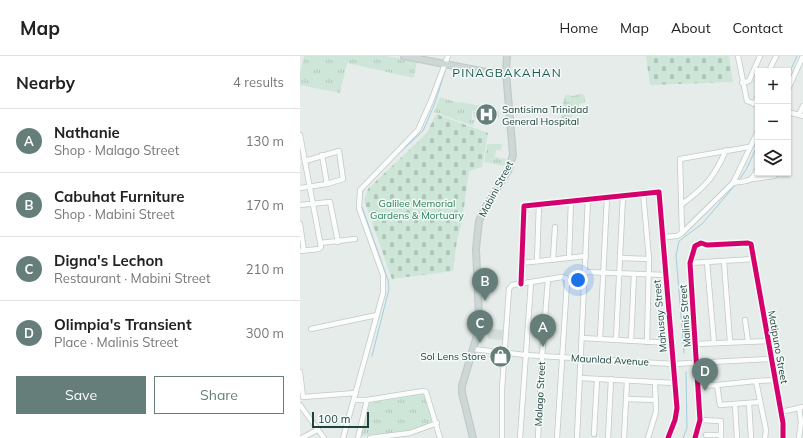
<!DOCTYPE html>
<meta charset="utf-8">
<style>
body{margin:0;font-family:Mulish,sans-serif;background:#f2f2f2;color:#222}
.controls{position:absolute;right:12px;top:12px;display:grid;overflow:hidden;border-radius:0px;box-shadow:0 1px 3px #0004}
.controls button{width:36px;height:36px;display:grid;place-items:center;padding:0;border:0;border-bottom:1px solid #e0e0e0;background:#fff;color:#222;font:20px sans-serif}
.scale{position:absolute;left:12px;bottom:10px;width:57px;box-sizing:border-box;padding-left:4px;border:2px solid #20423d;border-top:0;font-size:11px;line-height:14px;white-space:nowrap;color:#20423d;-webkit-text-stroke:3px #f4faf8;paint-order:stroke}
.you{position:absolute;left:278px;top:224px;width:14px;height:14px;margin:-10px;border:3px solid #fff;border-radius:50%;background:#1a73e8;box-shadow:0 0 0 6px #1a73e833}
.badge{display:grid;place-items:center;width:26px;height:26px;border-radius:50%;background:#657e7a;color:#fff;font-size:13px;font-weight:700}
.pin{position:absolute;translate:-50% -33px;filter:drop-shadow(0 1px 2px #0008)}
.pin::after{content:'';position:absolute;top:21px;width:14px;height:12px;background:inherit;clip-path:polygon(0 0,100% 0,50% 100%)}
.list{margin:0;padding:0;list-style:none}
h2{display:flex;justify-content:space-between;align-items:center;height:52px;margin:0;padding:0 16px;font-size:17px}
h2 small{font-size:13px;font-weight:400;color:#767676}
.list li{display:grid;grid-template-columns:26px 1fr auto;gap:12px;align-items:center;box-sizing:border-box;height:64px;padding:0 16px;border-top:1px solid #e0e0e0}
.list b{display:block;font-size:15px;white-space:nowrap}
.list p{margin:0;font-size:13px;white-space:nowrap;color:#767676}
.list em{font-size:13px;font-style:normal;color:#767676}
.actions{display:flex;gap:8px;padding:12px 16px}
.actions a{flex:1;padding:9px 0;border:1px solid #657e7a;border-radius:0px;text-align:center;font-size:14px;color:#657e7a}
.actions .main{background:#657e7a;color:#fff}
.icon{flex:none;width:22px;height:22px;fill:none;stroke:currentColor;stroke-width:2;stroke-linecap:round;stroke-linejoin:round}
.map{position:relative;flex:none;width:503px;height:382px;overflow:hidden}
header{display:flex;align-items:center;gap:24px;box-sizing:border-box;height:56px;padding:0 20px;background:#fff;border-bottom:1px solid #e0e0e0}
header strong{font-size:19px}
nav{display:flex;gap:22px;margin-inline-start:auto;font-size:14px}
main{display:flex}
aside{flex:1;background:#fff}
.map>svg:first-child{display:block}
.built{fill:#d3deda}
.grass{fill:url(#grass-tufts)}
.wetland{fill:url(#wetland-marsh)}
.cemetery{fill:url(#cemetery-stones)}
.lines{fill:none;stroke-linecap:round;stroke-linejoin:round}
.stream{stroke:#a2cfdf;stroke-width:1}
.minor-casing{stroke:#c3c9c7;stroke-width:6}
.major-casing{stroke:#c1cbca;stroke-width:8}
.minor{stroke:#fbfcfc;stroke-width:4.5}
.major{stroke:#cdd8d6;stroke-width:5.5}
.cycleway-casing{stroke:#f4faf8;stroke-width:8}
.cycleway{stroke:#d6006c;stroke-width:5}
.labels{text-anchor:middle;dominant-baseline:central;stroke-width:3;stroke-linejoin:round;paint-order:stroke}
.poi-label{font-size:10px;fill:#20423d;stroke:#f4faf8;text-anchor:start}
.street-label{font-size:10px;fill:#20423d;stroke:#f4faf8}
.park-label{font-size:10px;fill:#257e52;stroke:#f4faf8}
.quarter-label{font-size:12px;letter-spacing:1px;fill:#19574f;stroke:#f4faf8}
</style>
<header>
<strong>Map</strong>
<nav><a>Home</a><a>Map</a><a>About</a><a>Contact</a></nav>
</header>
<main>
<aside>
<h2>Nearby<small>4 results</small></h2>
<ul class="list">
<li><span class="badge">A</span><div><b>Nathanie</b><p>Shop · Malago Street</p></div><em>130 m</em></li>
<li><span class="badge">B</span><div><b>Cabuhat Furniture</b><p>Shop · Mabini Street</p></div><em>170 m</em></li>
<li><span class="badge">C</span><div><b>Digna's Lechon</b><p>Restaurant · Mabini Street</p></div><em>210 m</em></li>
<li><span class="badge">D</span><div><b>Olimpia's Transient</b><p>Place · Malinis Street</p></div><em>300 m</em></li>
</ul>
<div class="actions"><a class="main">Save</a><a>Share</a></div>
</aside>
<div class="map">
<svg width="503" height="382" viewBox="0 0 503 382">
<defs>
<pattern id="grass-tufts" width="24" height="20" patternUnits="userSpaceOnUse"><rect width="24" height="20" fill="#cee6d8"/><path d="M3 7l-1-3M5 7V3M7 7l1-3M15 17l-1-3M17 17v-4M19 17l1-3" fill="none" stroke="#b1c6ba"/></pattern>
<pattern id="wetland-marsh" width="20" height="14" patternUnits="userSpaceOnUse"><rect width="20" height="14" fill="#cee6d8"/><path d="M1 5h8M5 5V1M11 12h8M15 12V8" fill="none" stroke="#b1c6ba"/></pattern>
<pattern id="cemetery-stones" width="16" height="16" patternUnits="userSpaceOnUse"><rect width="16" height="16" fill="#cee6d8"/><path d="M2 7V4a2 2 0 0 1 4 0v3zM10 15v-3a2 2 0 0 1 4 0v3z" fill="#b1c6ba"/></pattern>
</defs>
<rect width="100%" height="100%" fill="#e6ecea"/>
<g class="built">
<path d="M 199,55 L 199,61 L 174,62 L 173,56 Z"/>
<path d="M 180,272 L 204,274 L 203,284 L 188,283 L 188,279 L 180,278 Z"/>
</g>
<g class="grass">
<path d="M 4,0 L 87,0 L 117,6 L 114,22 L 47,7 L 40,37 L 0,29 L 0,18 Z"/>
<path d="M 140,41 L 159,47 L 160,46 L 176,49 L 194,49 L 195,54 L 172,55 L 172,64 L 175,64 L 173,70 L 134,56 Z"/>
<path d="M 187,88 L 202,88 L 201,94 L 196,94 L 195,101 L 207,103 L 204,110 L 184,106 Z"/>
<path d="M 124,337 L 133,366 L 108,375 L 61,380 L 70,347 Z"/>
</g>
<path class="wetland" d="M 282,37 L 285,40 L 285,46 L 279,48 L 279,54 L 273,57 L 270,67 L 263,67 L 261,62 L 264,42 L 266,39 L 274,40 Z"/>
<g class="cemetery">
<path d="M 346,0 L 429,0 L 433,26 L 350,29 Z"/>
<path d="M 136,58 L 188,77 L 182,111 L 169,115 L 162,166 L 157,184 L 153,215 L 92,223 L 64,144 L 68,133 L 127,77 Z"/>
</g>
<g class="lines">
<g class="stream">
<path d="M 488,20 L 497,0"/>
<path d="M 97,99 L 123,75 L 135,47 L 146,12"/>
<path d="M 439,124 L 446,114 L 458,88"/>
<path d="M 62,139 L 64,132"/>
<path d="M 62,151 L 88,224 L 89,233 L 72,300"/>
<path d="M 384,297 L 376,199 L 379,185 L 402,168 L 436,128"/>
<path d="M 383,382 L 387,372 L 386,316"/>
</g>
<defs>
<g id="minor">
<path d="M 438,0 L 447,45 L 458,49"/>
<path d="M 469,15 L 476,0"/>
<path d="M 442,27 L 449,25 L 460,0"/>
<path d="M 488,33 L 503,0"/>
<path d="M 454,48 L 458,40"/>
<path d="M 488,56 L 503,60"/>
<path d="M 499,59 L 503,50"/>
<path d="M 0,79 L 21,191 L 19,193 L 0,195"/>
<path d="M 488,84 L 488,89"/>
<path d="M 22,99 L 27,128"/>
<path d="M 453,123 L 474,120 L 477,117"/>
<path d="M 433,127 C 448,124 451,128 458,112"/>
<path d="M 0,132 L 27,128 L 43,123 L 39,95 L 5,105"/>
<path d="M 343,136 L 349,203 L 347,286"/>
<path d="M 0,149 L 30,146 L 38,186"/>
<path d="M 381,149 C 405,131 414,122 426,94"/>
<path d="M 0,168 L 4,195"/>
<path d="M 382,177 L 380,103 L 449,91"/>
<path d="M 364,181 L 377,180 L 382,177 L 433,127 L 458,75"/>
<path d="M 20,187 L 55,183"/>
<path d="M 269,202 L 271,144"/>
<path d="M 320,202 L 349,203"/>
<path d="M 253,204 L 255,171"/>
<path d="M 237,205 L 239,148"/>
<path d="M 407,206 L 414,287"/>
<path d="M 424,206 L 430,286"/>
<path d="M 221,207 L 286,200"/>
<path d="M 390,207 L 454,203"/>
<path d="M 286,216 L 366,219"/>
<path d="M 221,228 L 224,150 L 359,136 L 377,352 L 375,364 L 368,382"/>
<path d="M 445,264 L 448,285"/>
<path d="M 11,273 L 77,259"/>
<path d="M 282,282 L 371,287"/>
<path d="M 300,283 L 307,141"/>
<path d="M 316,284 L 323,139"/>
<path d="M 331,285 L 334,218"/>
<path d="M 396,288 L 469,285"/>
<path d="M 173,293 L 225,299 L 373,308 L 471,303"/>
<path d="M 0,316 L 3,341 L 56,337"/>
<path d="M 280,322 L 374,327"/>
<path d="M 456,325 L 475,324"/>
<path d="M 417,329 L 456,325 L 466,374 L 465,382"/>
<path d="M 399,330 L 417,329 L 420,349 L 460,346"/>
<path d="M 326,343 L 356,344"/>
<path d="M 54,344 L 67,344"/>
<path d="M 449,347 L 451,382"/>
<path d="M 435,348 L 437,382"/>
<path d="M 0,349 L 24,382"/>
<path d="M 499,352 L 501,366 L 499,382"/>
<path d="M 481,356 L 503,351"/>
<path d="M 400,364 L 421,365 L 421,382"/>
<path d="M 294,378 L 297,323"/>
<path d="M 406,379 L 421,379"/>
<path d="M 277,381 L 288,142"/>
<path d="M 2,382 L 17,374"/>
<path d="M 43,382 L 83,237 L 83,219 L 59,152 L 60,134 L 118,74 L 131,45 L 148,0"/>
<path d="M 58,382 L 67,344 L 123,335 L 126,336 L 140,382"/>
<path d="M 70,382 L 110,377 L 137,367"/>
<path d="M 202,382 L 202,333 L 209,233 L 212,229 L 231,226"/>
<path d="M 220,382 L 231,226 L 262,221 L 266,222 L 267,226 L 257,382"/>
<path d="M 238,382 L 242,300 L 248,223"/>
<path d="M 308,382 L 311,323"/>
<path d="M 324,382 L 327,325"/>
<path d="M 348,382 L 356,356 L 355,327"/>
<path d="M 395,382 L 400,364 L 390,207 L 395,190 L 401,187 L 407,189 L 448,187 L 451,188 L 483,367 L 483,382"/>
</g>
<g id="major">
<path d="M 104,0 L 186,16 L 206,16"/>
<path d="M 173,382 L 162,337 L 162,330 L 178,276 L 179,262 L 176,193 L 179,165 L 186,150 L 208,115 L 213,99 L 206,16 L 207,0"/>
</g>
</defs>
<use href="#minor" class="minor-casing"/>
<use href="#major" class="major-casing"/>
<use href="#minor" class="minor"/>
<use href="#major" class="major"/>
<defs>
<g id="cycleway">
<path d="M 221,228 L 224,150 L 359,136 L 377,352 L 375,364 L 368,382"/>
<path d="M 395,382 L 400,364 L 390,207 L 395,190 L 401,187 L 407,189 L 448,187 L 451,188 L 483,367 L 483,382"/>
</g>
</defs>
<use href="#cycleway" class="cycleway-casing"/>
<use href="#cycleway" class="cycleway"/>
</g>
<defs>
<symbol id="hospital-disc" viewBox="-11 -11 22 22"><circle r="9.5" fill="#657e7a" stroke="#f4faf8"/><path d="M-5-5h3v3.5h4V-5h3V5h-3V1.5h-4V5h-3Z" fill="#fff"/></symbol>
<symbol id="shop-disc" viewBox="-11 -11 22 22"><circle r="9.5" fill="#657e7a" stroke="#f4faf8"/><path d="M-5-2.5h2.3a2.7 3.5 0 0 1 5.4 0H5L5.5 6h-11ZM-1.5-2.5h3a1.5 2.3 0 0 0-3 0Z" fill="#fff"/></symbol>
</defs>
<g fill-rule="evenodd">
<use href="#hospital-disc" x="174" y="46" width="25" height="25"/>
<use href="#shop-disc" x="188" y="288" width="25" height="25"/>
</g>
<g class="labels">
<g class="poi-label">
<text x="202" y="53">Santisima Trinidad<tspan x="202" dy="12">General Hospital</tspan></text>
<text x="186" y="300" text-anchor="end">Sol Lens Store</text>
</g>
<g class="street-label">
<text transform="translate(196 133) rotate(-62)">Mabini Street</text>
<text transform="translate(360 260) rotate(-95)">Mahusay Street</text>
<text transform="translate(385 260) rotate(-94)">Malinis Street</text>
<text transform="translate(478 291) rotate(80)">Matipuno Street</text>
<text transform="translate(310 304) rotate(3)">Maunlad Avenue</text>
<text transform="translate(240 338) rotate(-87)">Malago Street</text>
</g>
<g class="park-label">
<text x="117" y="147">Galilee Memorial<tspan x="117" dy="12">Gardens &amp; Mortuary</tspan></text>
</g>
<g class="quarter-label">
<text x="207" y="16">PINAGBAKAHAN</text>
</g>
</g>
</svg>
<div class="controls">
<button>+</button>
<button>−</button>
<button><svg class="icon" aria-label="layers" viewBox="0 0 24 24"><path d="M12 4l9 5-9 5-9-5zM3 14l9 5 9-5"/></svg></button>
</div>
<div class="scale">100 m</div>
<div class="you"></div>
<div class="pin badge" style="left:243px;top:291px">A</div>
<div class="pin badge" style="left:185px;top:245px">B</div>
<div class="pin badge" style="left:180px;top:287px">C</div>
<div class="pin badge" style="left:405px;top:335px">D</div>
</div>
</main>
